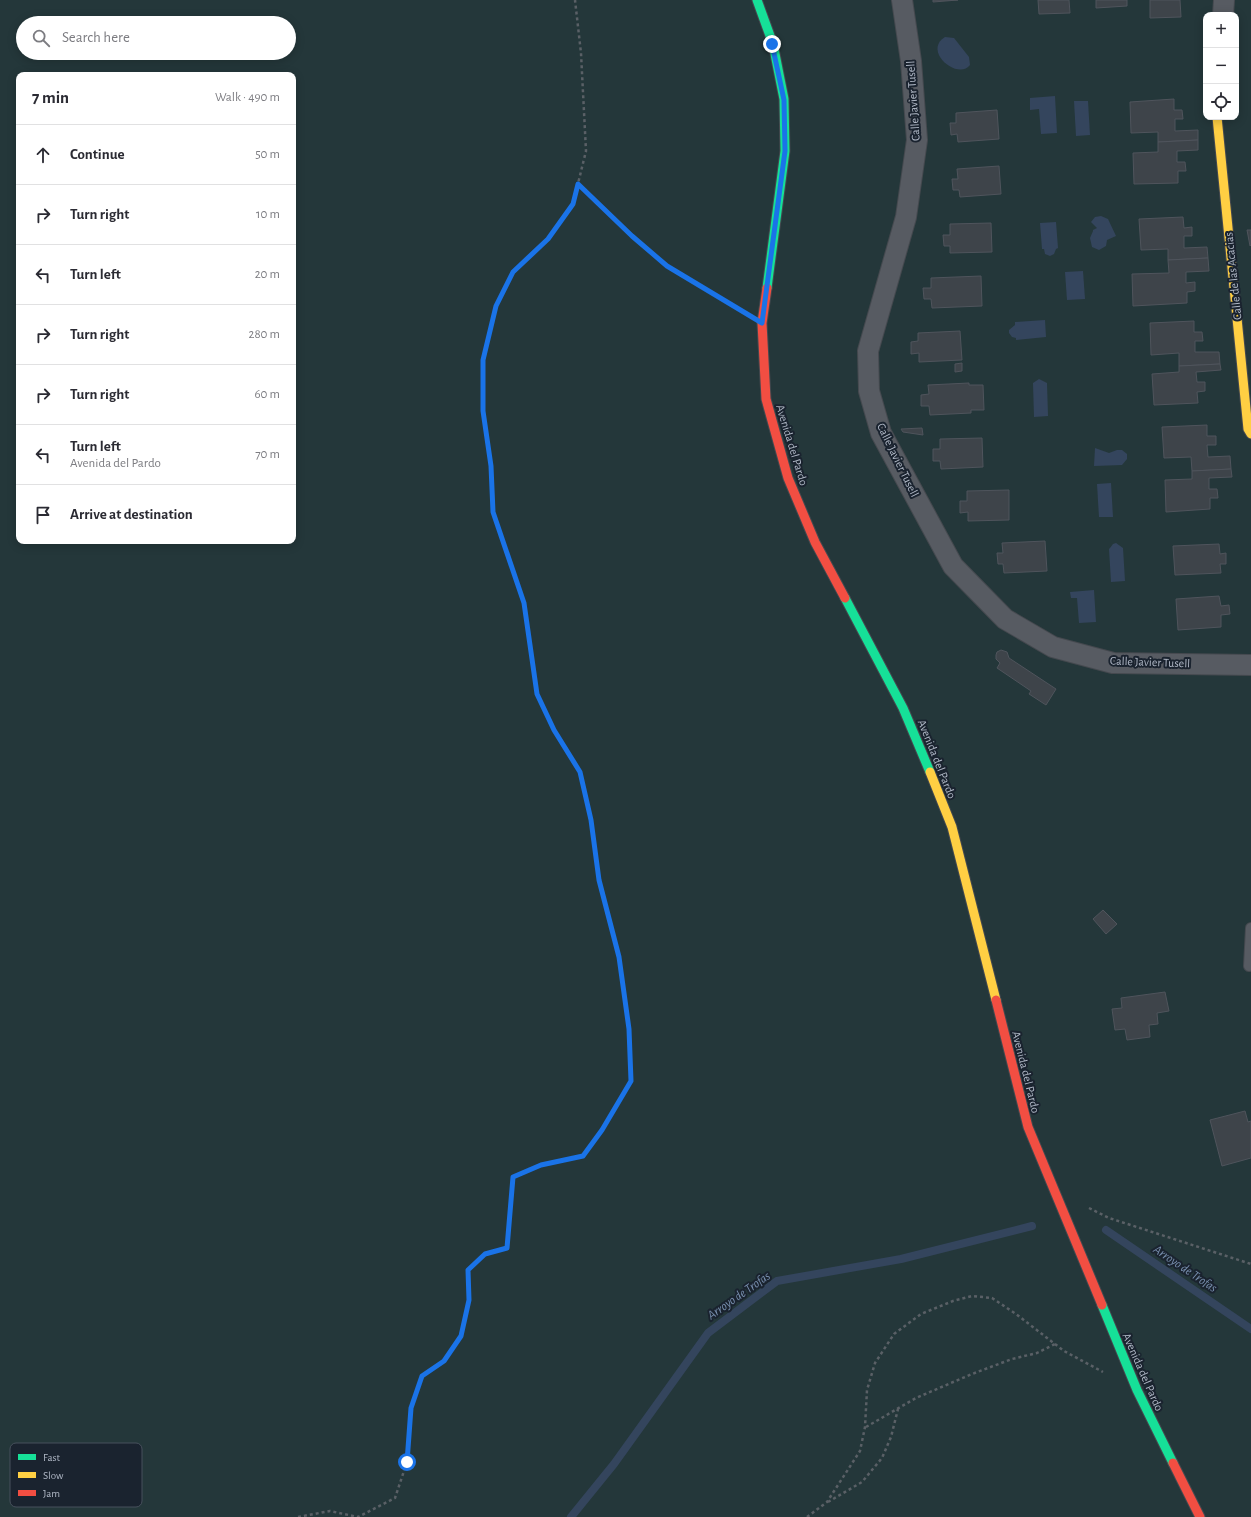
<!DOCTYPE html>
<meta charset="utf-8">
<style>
body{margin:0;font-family:"Alegreya Sans",sans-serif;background:#f7f7f7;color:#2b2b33}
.controls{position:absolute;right:12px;top:12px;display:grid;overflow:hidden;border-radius:8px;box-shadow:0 2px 10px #0003}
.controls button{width:36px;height:36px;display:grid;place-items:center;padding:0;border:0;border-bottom:1px solid #e1e1e2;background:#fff;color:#2b2b33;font:20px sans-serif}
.stop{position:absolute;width:12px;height:12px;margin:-9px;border:3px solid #1a73e8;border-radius:50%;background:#fff}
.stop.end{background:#1a73e8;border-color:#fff;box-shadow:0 1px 4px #0008}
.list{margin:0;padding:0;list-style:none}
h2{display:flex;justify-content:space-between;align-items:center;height:52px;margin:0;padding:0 16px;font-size:17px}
h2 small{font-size:13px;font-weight:400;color:#7c7c81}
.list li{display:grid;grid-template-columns:26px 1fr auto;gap:12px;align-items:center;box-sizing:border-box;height:60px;padding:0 16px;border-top:1px solid #e1e1e2}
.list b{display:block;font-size:15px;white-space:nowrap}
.list p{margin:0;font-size:13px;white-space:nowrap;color:#7c7c81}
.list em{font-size:13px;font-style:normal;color:#7c7c81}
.icon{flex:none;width:22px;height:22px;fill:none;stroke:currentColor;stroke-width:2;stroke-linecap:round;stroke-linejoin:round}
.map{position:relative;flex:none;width:1251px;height:1517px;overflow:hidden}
.search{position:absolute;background:#fff;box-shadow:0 2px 10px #0003;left:16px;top:16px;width:280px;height:44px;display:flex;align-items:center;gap:10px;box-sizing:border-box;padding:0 14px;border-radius:22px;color:#7c7c81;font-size:15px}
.panel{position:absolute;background:#fff;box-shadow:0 2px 10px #0003;left:16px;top:72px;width:280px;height:472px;border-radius:8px}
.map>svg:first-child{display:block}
.green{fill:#24373a;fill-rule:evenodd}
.water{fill:#34455d}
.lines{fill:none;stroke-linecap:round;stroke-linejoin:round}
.stream{stroke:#34455d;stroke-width:8}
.building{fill:#3e444a;stroke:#4f545c}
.lane-casing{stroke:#45494f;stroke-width:12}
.street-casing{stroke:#45494f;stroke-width:22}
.fast-casing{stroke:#45494f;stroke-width:11}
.slow-casing{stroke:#45494f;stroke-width:11}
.jam-casing{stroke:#45494f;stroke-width:11}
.path{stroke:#5a6066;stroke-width:2.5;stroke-dasharray:3 3;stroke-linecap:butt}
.lane{stroke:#575b62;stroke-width:10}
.street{stroke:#575b62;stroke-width:20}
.fast{stroke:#16e098;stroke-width:9}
.slow{stroke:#ffcf43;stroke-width:9}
.jam{stroke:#f24e42;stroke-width:9}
.route{stroke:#1a73e8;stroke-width:5}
.labels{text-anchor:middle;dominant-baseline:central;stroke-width:4;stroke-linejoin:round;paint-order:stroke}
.street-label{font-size:12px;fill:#b0b8c6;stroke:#1a232f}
.water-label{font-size:13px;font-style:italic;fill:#788fae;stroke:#1a232f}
.key{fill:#1a232f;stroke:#47505c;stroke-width:1}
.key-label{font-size:11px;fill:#b0b8c6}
</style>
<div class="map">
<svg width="1251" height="1517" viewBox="0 0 1251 1517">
<rect width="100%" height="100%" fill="#272d34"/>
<path class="green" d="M 0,0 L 1251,0 L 1251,1517 L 0,1517 ZM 1206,15 L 1236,15 L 1236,117 L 1206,117 ZM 23,23 L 289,23 L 289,53 L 23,53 ZM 19,75 L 293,75 L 293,541 L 19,541 Z"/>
<g class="water">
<path d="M 945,37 L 954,38 L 969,57 L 970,65 C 958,81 922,51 945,37 Z"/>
<path d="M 1055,96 L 1057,133 L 1041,134 L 1039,109 L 1030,110 L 1030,98 Z"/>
<path d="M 1074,101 L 1088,101 L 1090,135 L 1076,136 Z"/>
<path d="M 1101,216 L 1108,219 L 1116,236 L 1107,240 L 1106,246 L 1099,250 L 1092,247 L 1090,238 L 1093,231 L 1093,230 L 1097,228 L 1091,222 L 1095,217 Z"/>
<path d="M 1056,222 L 1058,248 L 1056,249 L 1054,254 L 1050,256 L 1045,254 L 1044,249 L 1042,249 L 1040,223 Z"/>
<path d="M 1083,271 L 1085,299 L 1067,300 L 1065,272 Z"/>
<path d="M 1045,320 L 1046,337 L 1016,340 L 1016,338 L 1012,337 L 1009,333 L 1009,330 L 1015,325 L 1015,322 Z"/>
<path d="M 1039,379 L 1047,383 L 1048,416 L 1034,417 L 1033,383 Z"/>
<path d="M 1095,448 L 1109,453 L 1117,450 L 1122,450 L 1127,454 L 1127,459 L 1122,465 L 1094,466 Z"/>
<path d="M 1111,483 L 1113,517 L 1099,517 L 1097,484 Z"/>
<path d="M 1116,543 L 1123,548 L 1125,581 L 1111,582 L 1109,549 L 1110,548 L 1113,544 Z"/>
<path d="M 1094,590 L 1096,622 L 1079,623 L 1077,598 L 1071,598 L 1070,592 Z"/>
</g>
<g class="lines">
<g class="stream">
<path d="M 1106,1230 L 1251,1329"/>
<path d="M 571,1517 L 614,1464 L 708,1333 L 777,1281 L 901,1259 L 1032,1226"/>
</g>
</g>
<g class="building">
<path d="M 933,0 L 958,0 L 933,2 Z"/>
<path d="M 1038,0 L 1069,0 L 1070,13 L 1039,14 Z"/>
<path d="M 1096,0 L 1127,0 L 1127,6 L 1096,8 Z"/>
<path d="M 1150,0 L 1180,0 L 1181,17 L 1150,18 Z"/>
<path d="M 1174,99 L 1174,110 L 1182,110 L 1183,119 L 1175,119 L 1175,131 L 1198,130 L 1198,140 L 1158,142 L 1158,132 L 1131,133 L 1130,102 Z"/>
<path d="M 997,110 L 999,139 L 958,142 L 957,134 L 951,135 L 950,123 L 956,123 L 956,113 Z"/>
<path d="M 1198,140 L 1198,150 L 1177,151 L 1177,162 L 1185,162 L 1186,171 L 1178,171 L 1178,183 L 1134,184 L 1133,153 L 1158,152 L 1158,142 Z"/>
<path d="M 999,166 L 1001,194 L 960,197 L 959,190 L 953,190 L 952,179 L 958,179 L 957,169 Z"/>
<path d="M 1183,217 L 1184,228 L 1192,227 L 1192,236 L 1184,236 L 1184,248 L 1207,247 L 1208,258 L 1168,260 L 1168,249 L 1141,250 L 1139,219 Z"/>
<path d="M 991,223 L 992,252 L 950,253 L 950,246 L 944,246 L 943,235 L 950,235 L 950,224 Z"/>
<path d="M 1247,230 L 1251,230 L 1251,245 L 1250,246 Z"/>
<path d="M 1208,258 L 1209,271 L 1186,272 L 1186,283 L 1195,282 L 1195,291 L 1187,292 L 1187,303 L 1133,306 L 1132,274 L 1169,273 L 1168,260 Z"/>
<path d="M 981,276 L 982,306 L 932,308 L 931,299 L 924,299 L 923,288 L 931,288 L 931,278 Z"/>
<path d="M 1194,321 L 1194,332 L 1202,332 L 1203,341 L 1195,341 L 1195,352 L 1219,352 L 1220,364 L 1179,366 L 1179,353 L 1151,355 L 1150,323 Z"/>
<path d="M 960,331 L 962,360 L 919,362 L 919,353 L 911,354 L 911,342 L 918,341 L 918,333 Z"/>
<path d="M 962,363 L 962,371 L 955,372 L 955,364 Z"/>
<path d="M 1220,364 L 1221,370 L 1196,372 L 1197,382 L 1205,382 L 1205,391 L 1197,392 L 1198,403 L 1154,405 L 1152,374 L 1179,372 L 1179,366 Z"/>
<path d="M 969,383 L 969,385 L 983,385 L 984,410 L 971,410 L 971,413 L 930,415 L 929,406 L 921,406 L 921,395 L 929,394 L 928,385 Z"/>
<path d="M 1207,425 L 1207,436 L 1216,436 L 1216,445 L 1207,445 L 1208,457 L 1230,456 L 1231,469 L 1192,471 L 1191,457 L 1164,458 L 1162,427 Z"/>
<path d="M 922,428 L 923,435 L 903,432 L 901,429 Z"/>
<path d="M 982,438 L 983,467 L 941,469 L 940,461 L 933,461 L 933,449 L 940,449 L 940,439 Z"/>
<path d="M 1231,469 L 1232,477 L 1209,478 L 1209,489 L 1217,489 L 1218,498 L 1210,498 L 1210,509 L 1166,512 L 1165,480 L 1192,479 L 1192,471 Z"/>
<path d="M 1009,490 L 1009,520 L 968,521 L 968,512 L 960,513 L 960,501 L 967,501 L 967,491 Z"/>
<path d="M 1045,541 L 1047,571 L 1004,573 L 1003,564 L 998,564 L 997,553 L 1003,553 L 1002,543 Z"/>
<path d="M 1219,544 L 1220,554 L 1226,553 L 1226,564 L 1220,564 L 1221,573 L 1175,575 L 1173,546 Z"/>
<path d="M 1219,596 L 1221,606 L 1229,605 L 1230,614 L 1221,615 L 1221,627 L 1178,630 L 1176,599 Z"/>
<path d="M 1001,650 L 1007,652 L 1009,658 L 1056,689 L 1046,705 L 1029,694 L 1031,691 L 997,668 L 1000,663 L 996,659 L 996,655 L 997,652 Z"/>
<path d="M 1103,910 L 1117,924 L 1106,934 L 1093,919 Z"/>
<path d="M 1165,992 L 1169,1011 L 1157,1013 L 1158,1024 L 1149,1025 L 1150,1037 L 1127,1040 L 1125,1029 L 1115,1030 L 1112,1009 L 1122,1008 L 1121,998 Z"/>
<path d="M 1245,1111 L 1248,1122 L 1251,1121 L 1251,1158 L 1222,1166 L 1210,1120 Z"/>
</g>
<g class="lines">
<defs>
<path id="lane" d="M 1249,966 L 1251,928"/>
<g id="street">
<path d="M 902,0 L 911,61 L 917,140 L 906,217 L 868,351 L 869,391 L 881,433 L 953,566 L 1005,619 L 1053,647 L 1113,663 L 1251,665"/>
<path d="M 1223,15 L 1224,0"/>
</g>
<g id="fast">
<path d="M 757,0 L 773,44 L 784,99 L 785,151 L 767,288"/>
<path d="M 845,598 L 903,708 L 930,772"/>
<path d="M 1102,1305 L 1137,1390 L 1173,1463"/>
</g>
<g id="slow">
<path d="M 1217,117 L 1248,429 L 1251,434"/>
<path d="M 930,772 L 952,827 L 996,1000"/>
</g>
<g id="jam">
<path d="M 767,288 L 762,323 L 766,399 L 788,478 L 815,542 L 845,598"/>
<path d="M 996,1000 L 1028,1127 L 1102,1305"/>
<path d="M 1173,1463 L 1200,1517"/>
</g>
</defs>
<use href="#lane" class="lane-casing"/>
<use href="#street" class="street-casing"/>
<use href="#fast" class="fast-casing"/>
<use href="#slow" class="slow-casing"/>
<use href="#jam" class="jam-casing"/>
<g class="path">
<path d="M 578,184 L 632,236 L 667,266 L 740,309"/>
<path d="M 1089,1208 L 1109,1218 L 1251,1264"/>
<path d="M 866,1427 L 916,1398 L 972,1374 L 1012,1359 L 1037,1353 L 1055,1344"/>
<path d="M 828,1502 L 862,1482 L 882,1458 L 891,1437 L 898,1409"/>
<path d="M 298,1517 L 330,1511 L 358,1517 L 395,1498 L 407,1462 L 411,1408 L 422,1376 L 444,1361 L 461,1336 L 469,1300 L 468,1270 L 485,1255 L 507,1248 L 513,1177 L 541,1165 L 583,1156 L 602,1130 L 631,1081 L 629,1029 L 619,957 L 599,880 L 591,820 L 580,772 L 554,730 L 537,695 L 524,603 L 493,512 L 491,466 L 483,411 L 483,360 L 496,306 L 513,273 L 548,239 L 573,204 L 586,151 L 581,53 L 575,0"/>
<path d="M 807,1517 L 827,1502 L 860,1451 L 865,1427 L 867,1390 L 875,1363 L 894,1334 L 921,1314 L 953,1301 L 972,1296 L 992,1298 L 1016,1314 L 1064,1351 L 1103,1372"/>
</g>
<use href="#lane" class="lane"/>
<use href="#street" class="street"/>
<use href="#fast" class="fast"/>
<use href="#slow" class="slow"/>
<use href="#jam" class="jam"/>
</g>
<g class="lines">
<path class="route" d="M 407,1462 L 411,1408 L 422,1376 L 444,1361 L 461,1336 L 469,1300 L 468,1270 L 485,1254 L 507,1248 L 513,1177 L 541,1165 L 583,1156 L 602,1130 L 631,1081 L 629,1029 L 619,957 L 599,880 L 591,820 L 580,772 L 554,730 L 537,694 L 524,603 L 493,512 L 491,466 L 483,411 L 483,360 L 496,306 L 513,272 L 548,239 L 573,204 L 578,184 L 632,236 L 667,266 L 762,323 L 785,151 L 784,100 L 772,44"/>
</g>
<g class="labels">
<g class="street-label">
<text transform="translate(913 101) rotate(-94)">Calle Javier Tusell</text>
<text transform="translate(1233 276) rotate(-96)">Calle de las Acacias</text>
<text transform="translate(792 445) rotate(73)">Avenida del Pardo</text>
<text transform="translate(898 460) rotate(64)">Calle Javier Tusell</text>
<text transform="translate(1150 662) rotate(2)">Calle Javier Tusell</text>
<text transform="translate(937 759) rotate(68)">Avenida del Pardo</text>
<text transform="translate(1026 1072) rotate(76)">Avenida del Pardo</text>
<text transform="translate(1143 1372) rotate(66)">Avenida del Pardo</text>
</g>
<g class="water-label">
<text transform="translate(1185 1269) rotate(34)">Arroyo de Trofas</text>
<text transform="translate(739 1296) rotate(-35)">Arroyo de Trofas</text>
</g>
</g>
<rect x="10" y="1443" width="132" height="64" rx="6" class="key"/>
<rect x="18" y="1454" width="18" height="6" fill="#16e098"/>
<rect x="18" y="1472" width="18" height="6" fill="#ffcf43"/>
<rect x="18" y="1490" width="18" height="6" fill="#f24e42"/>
<g class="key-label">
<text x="43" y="1461">Fast</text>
<text x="43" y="1479">Slow</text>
<text x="43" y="1497">Jam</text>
</g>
</svg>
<div class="controls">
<button>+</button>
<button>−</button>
<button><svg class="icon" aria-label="locate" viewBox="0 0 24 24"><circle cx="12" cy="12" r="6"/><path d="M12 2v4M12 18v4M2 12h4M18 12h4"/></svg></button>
</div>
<div class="stop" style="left:407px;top:1462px"></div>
<div class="stop end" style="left:772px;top:44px"></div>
<div class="search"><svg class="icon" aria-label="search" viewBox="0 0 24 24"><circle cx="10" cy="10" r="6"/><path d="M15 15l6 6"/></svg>Search here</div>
<section class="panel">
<h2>7 min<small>Walk · 490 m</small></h2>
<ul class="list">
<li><svg class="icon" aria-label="ahead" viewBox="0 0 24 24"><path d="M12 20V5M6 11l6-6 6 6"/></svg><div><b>Continue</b></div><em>50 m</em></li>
<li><svg class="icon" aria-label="right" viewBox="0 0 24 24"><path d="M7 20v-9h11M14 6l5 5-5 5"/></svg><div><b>Turn right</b></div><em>10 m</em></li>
<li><svg class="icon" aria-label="left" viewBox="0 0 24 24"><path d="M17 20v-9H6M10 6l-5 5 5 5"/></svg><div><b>Turn left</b></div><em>20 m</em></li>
<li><svg class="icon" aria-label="right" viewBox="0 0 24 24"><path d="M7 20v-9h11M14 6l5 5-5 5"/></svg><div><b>Turn right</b></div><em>280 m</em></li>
<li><svg class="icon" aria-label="right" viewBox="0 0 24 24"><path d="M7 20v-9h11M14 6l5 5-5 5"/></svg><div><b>Turn right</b></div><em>60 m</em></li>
<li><svg class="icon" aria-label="left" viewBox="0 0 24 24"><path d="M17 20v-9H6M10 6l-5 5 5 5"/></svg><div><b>Turn left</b><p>Avenida del Pardo</p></div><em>70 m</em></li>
<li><svg class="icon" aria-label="arrive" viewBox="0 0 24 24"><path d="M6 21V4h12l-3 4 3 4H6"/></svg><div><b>Arrive at destination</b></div></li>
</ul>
</section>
</div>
